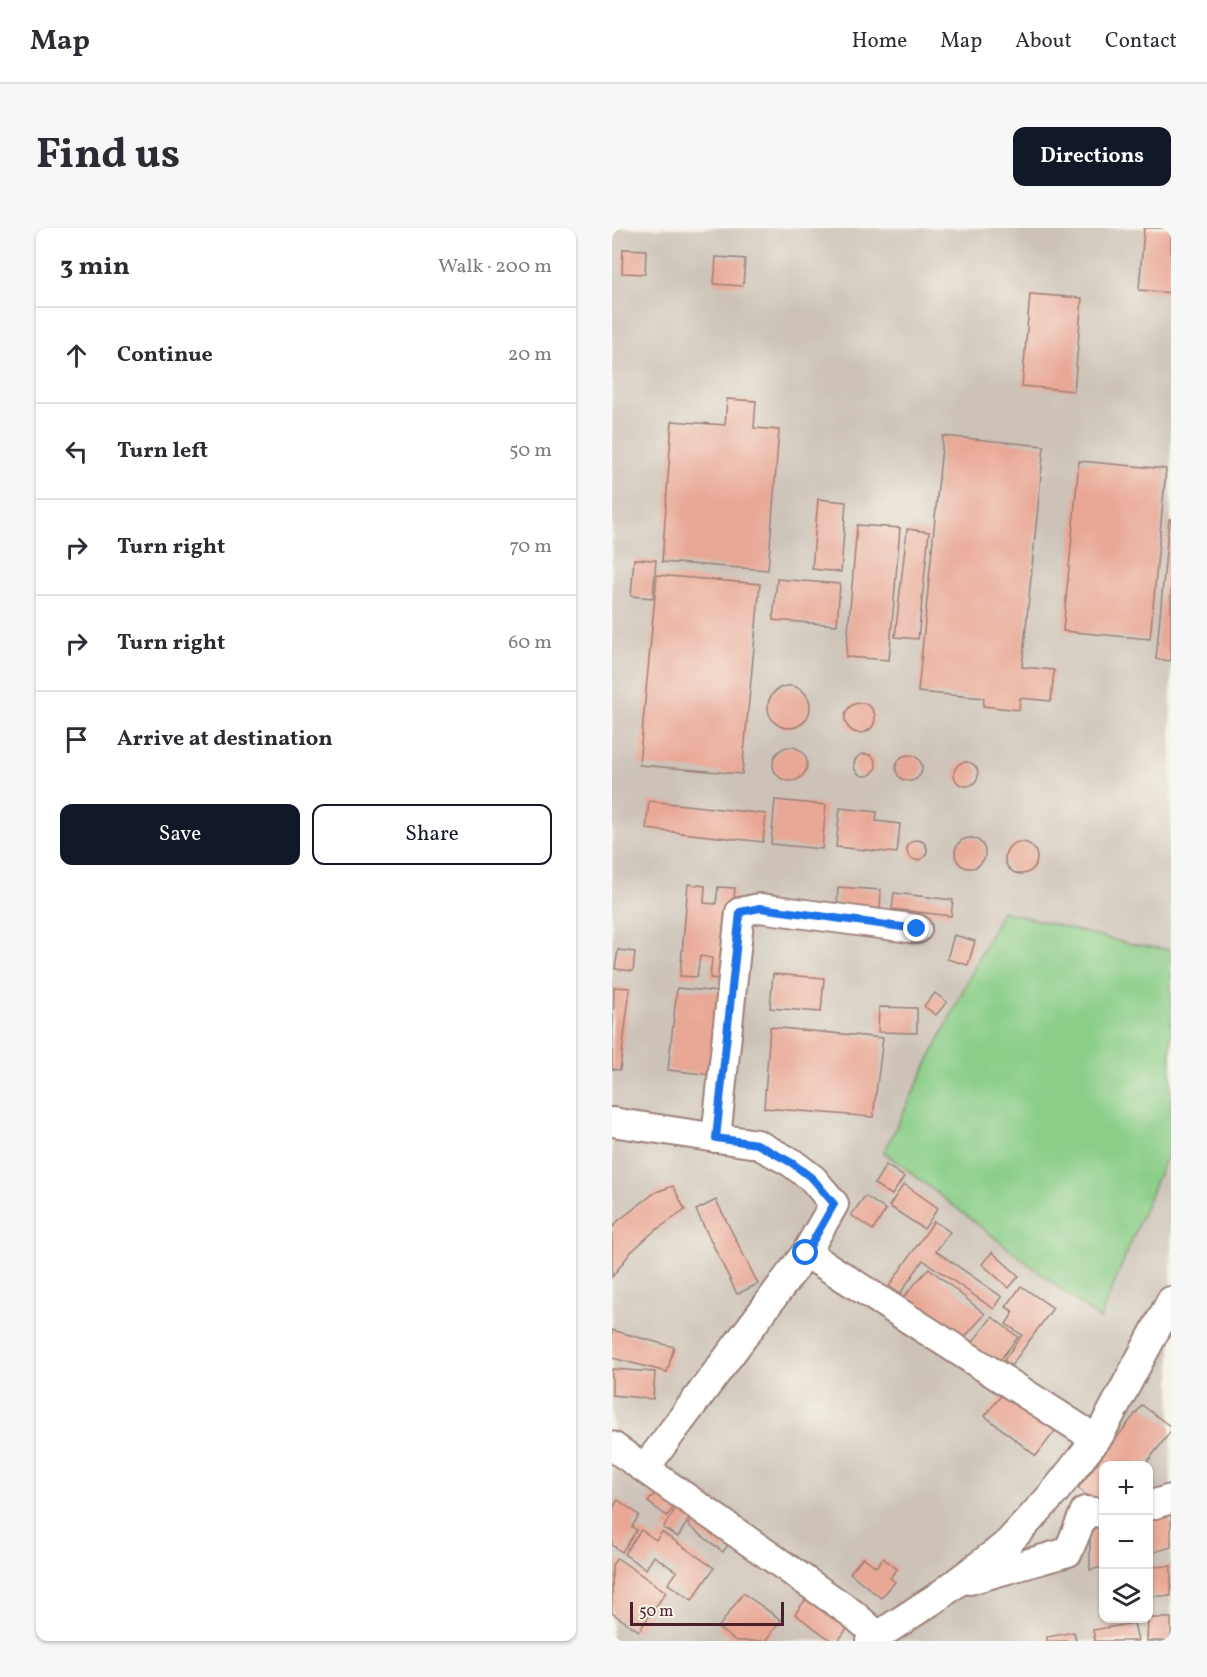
<!DOCTYPE html>
<meta charset="utf-8">
<style>
body{margin:0;font-family:Vollkorn,serif;background:#f7f7f7;color:#2b2b33}
.controls{position:absolute;right:18px;bottom:18px;display:grid;overflow:hidden;border-radius:12px;box-shadow:0 2px 4px #0004}
.controls button{width:54px;height:54px;display:grid;place-items:center;padding:0;border:0;border-bottom:2px solid #e1e1e2;background:#fff;color:#2b2b33;font:30px sans-serif}
.scale{position:absolute;left:18px;bottom:15px;width:154px;box-sizing:border-box;padding-left:6px;border:3px solid #4a1f2b;border-top:0;font-size:16px;line-height:21px;white-space:nowrap;color:#4a1f2b;-webkit-text-stroke:4px #f7f3e8;paint-order:stroke}
.stop{position:absolute;width:18px;height:18px;margin:-14px;border:4px solid #1a73e8;border-radius:50%;background:#fff}
.stop.end{background:#1a73e8;border-color:#fff;box-shadow:0 2px 6px #0008}
.list{margin:0;padding:0;list-style:none}
h2{display:flex;justify-content:space-between;align-items:center;height:78px;margin:0;padding:0 24px;font-size:26px}
h2 small{font-size:20px;font-weight:400;color:#7c7c81}
.list li{display:grid;grid-template-columns:39px 1fr auto;gap:18px;align-items:center;box-sizing:border-box;height:96px;padding:0 24px;border-top:2px solid #e1e1e2}
.list b{display:block;font-size:22px;white-space:nowrap}
.list em{font-size:20px;font-style:normal;color:#7c7c81}
.actions{display:flex;gap:12px;padding:18px 24px}
.actions a{flex:1;padding:14px 0;border:2px solid #111827;border-radius:12px;text-align:center;font-size:21px;color:#111827}
.actions .main{background:#111827;color:#fff}
.icon{flex:none;width:33px;height:33px;fill:none;stroke:currentColor;stroke-width:2;stroke-linecap:round;stroke-linejoin:round}
.map{position:relative;flex:none;width:559px;height:1413px;overflow:hidden;border-radius:12px}
header{display:flex;align-items:center;gap:36px;box-sizing:border-box;height:84px;padding:0 30px;background:#fff;border-bottom:2px solid #e1e1e2}
header strong{font-size:28px}
nav{display:flex;gap:33px;margin-inline-start:auto;font-size:21px}
.intro{display:flex;align-items:center;justify-content:space-between;box-sizing:border-box;height:144px;padding:0 36px}
h1{margin:0;font-size:42px}
.button{padding:15px 27px;border-radius:12px;background:#111827;color:#fff;font-size:21px;font-weight:700}
main{display:flex;gap:36px;padding:0 36px}
aside{flex:1;background:#fff;border-radius:12px;box-shadow:0 2px 4px #0004}
.map>svg:first-child{display:block}
.industrial{fill:#ccc2b8;fill-rule:evenodd}
.green{fill:#8ace88;stroke:#6a765a;stroke-width:1.5}
.building{fill:#e9a795}
.lines{fill:none;stroke-linecap:round;stroke-linejoin:round}
.minor-casing{stroke:#9c8078;stroke-width:32}
.minor{stroke:#fff;stroke-width:28}
.route{stroke:#1a73e8;stroke-width:8}
</style>
<header>
<strong>Map</strong>
<nav><a>Home</a><a>Map</a><a>About</a><a>Contact</a></nav>
</header>
<div class="intro"><h1>Find us</h1><a class="button">Directions</a></div>
<main>
<aside>
<h2>3 min<small>Walk · 200 m</small></h2>
<ul class="list">
<li><svg class="icon" aria-label="ahead" viewBox="0 0 24 24"><path d="M12 20V5M6 11l6-6 6 6"/></svg><div><b>Continue</b></div><em>20 m</em></li>
<li><svg class="icon" aria-label="left" viewBox="0 0 24 24"><path d="M17 20v-9H6M10 6l-5 5 5 5"/></svg><div><b>Turn left</b></div><em>50 m</em></li>
<li><svg class="icon" aria-label="right" viewBox="0 0 24 24"><path d="M7 20v-9h11M14 6l5 5-5 5"/></svg><div><b>Turn right</b></div><em>70 m</em></li>
<li><svg class="icon" aria-label="right" viewBox="0 0 24 24"><path d="M7 20v-9h11M14 6l5 5-5 5"/></svg><div><b>Turn right</b></div><em>60 m</em></li>
<li><svg class="icon" aria-label="arrive" viewBox="0 0 24 24"><path d="M6 21V4h12l-3 4 3 4H6"/></svg><div><b>Arrive at destination</b></div></li>
</ul>
<div class="actions"><a class="main">Save</a><a>Share</a></div>
</aside>
<div class="map">
<svg width="559" height="1413" viewBox="0 0 559 1413">
<rect width="100%" height="100%" fill="#f7f3e8"/>
<filter id="ink" filterUnits="userSpaceOnUse"><feTurbulence type="fractalNoise" baseFrequency=".0167" numOctaves="2"/><feDisplacementMap in="SourceGraphic" scale="12" xChannelSelector="R" yChannelSelector="G"/><feConvolveMatrix kernelMatrix="1 2 1 2 8 2 1 2 1" color-interpolation-filters="sRGB"/></filter>
<filter id="wash" filterUnits="userSpaceOnUse"><feTurbulence type="fractalNoise" baseFrequency=".008" numOctaves="4" result="noise"/><feDisplacementMap in="SourceGraphic" scale="24" xChannelSelector="R" yChannelSelector="G"/><feGaussianBlur stdDeviation="1.35" result="paint"/><feColorMatrix in="noise" values="0 0 0 0 0 0 0 0 0 0 0 0 0 0 0 0 0 1.4 0 .05"/><feComposite in="paint" operator="in"/></filter>
<g filter="url(#wash)">
<rect width="100%" height="100%" fill="#eee2c4"/>
<path class="industrial" d="M 0,0 L 559,0 L 559,1413 L 0,1413 ZM 491,1238 L 536,1238 L 536,1390 L 491,1390 Z"/>
<path class="green" d="M 390,683 L 518,716 L 559,722 L 559,916 L 488,1091 L 272,924 Z"/>
<g id="blocks">
<g class="building">
<path d="M 532,0 L 559,0 L 559,65 L 527,62 Z"/>
<path d="M 11,21 L 34,22 L 33,46 L 10,45 Z"/>
<path d="M 104,29 L 133,31 L 131,58 L 102,56 Z"/>
<path d="M 418,66 L 470,70 L 462,163 L 410,158 Z"/>
<path d="M 115,171 L 144,173 L 142,200 L 167,202 L 156,342 L 50,334 L 60,193 L 113,197 Z"/>
<path d="M 331,208 L 432,218 L 410,439 L 442,442 L 439,473 L 408,470 L 407,482 L 371,478 L 372,470 L 306,464 Z"/>
<path d="M 467,233 L 554,241 L 538,411 L 451,403 Z"/>
<path d="M 206,271 L 234,274 L 229,344 L 200,341 Z"/>
<path d="M 557,291 L 559,291 L 559,433 L 544,431 Z"/>
<path d="M 245,297 L 288,300 L 277,432 L 234,429 Z"/>
<path d="M 295,301 L 317,304 L 306,411 L 283,409 Z"/>
<path d="M 22,331 L 44,332 L 41,370 L 19,368 Z"/>
<path d="M 45,347 L 148,356 L 130,546 L 27,537 Z"/>
<path d="M 165,351 L 228,356 L 225,397 L 161,392 Z"/>
<circle cx="177" cy="479" r="21"/>
<circle cx="248" cy="490" r="15"/>
<circle cx="178" cy="536" r="17"/>
<circle cx="253" cy="537" r="11"/>
<circle cx="297" cy="540" r="13"/>
<circle cx="354" cy="546" r="12"/>
<path d="M 163,572 L 214,577 L 210,621 L 159,616 Z"/>
<path d="M 37,573 L 154,586 L 151,614 L 34,601 Z"/>
<path d="M 228,580 L 265,584 L 264,593 L 288,596 L 285,625 L 224,619 Z"/>
<circle cx="358" cy="625" r="15"/>
<circle cx="305" cy="622" r="10"/>
<circle cx="409" cy="630" r="16"/>
<path d="M 76,656 L 93,658 L 92,675 L 104,676 L 106,659 L 123,660 L 115,752 L 98,750 L 100,730 L 88,728 L 85,749 L 68,748 Z"/>
<path d="M 226,659 L 269,662 L 268,681 L 225,678 Z"/>
<path d="M 282,665 L 341,672 L 339,688 L 280,681 Z"/>
<path d="M 342,707 L 363,713 L 356,737 L 335,731 Z"/>
<path d="M 6,722 L 23,724 L 21,743 L 3,741 Z"/>
<path d="M 161,746 L 212,750 L 209,784 L 158,780 Z"/>
<path d="M 2,759 L 18,760 L 8,842 L 0,841 Z"/>
<path d="M 65,760 L 118,765 L 109,848 L 56,842 Z"/>
<path d="M 323,765 L 335,774 L 324,787 L 312,778 Z"/>
<path d="M 267,779 L 305,780 L 305,805 L 266,804 Z"/>
<path d="M 158,799 L 271,810 L 261,889 L 152,880 Z"/>
<path d="M 274,937 L 292,949 L 280,967 L 262,956 Z"/>
<path d="M 292,956 L 326,980 L 312,1001 L 277,978 Z"/>
<path d="M 61,958 L 73,982 L 41,1004 L 19,1024 L 0,1049 L 0,1000 L 7,992 L 44,964 Z"/>
<path d="M 253,968 L 274,982 L 261,1002 L 239,987 Z"/>
<path d="M 104,972 L 146,1056 L 125,1066 L 84,982 Z"/>
<path d="M 322,993 L 338,1004 L 324,1023 L 390,1069 L 382,1081 L 311,1032 L 288,1066 L 277,1058 Z"/>
<path d="M 380,1024 L 407,1048 L 397,1060 L 370,1036 Z"/>
<path d="M 317,1040 L 373,1086 L 346,1117 L 290,1071 Z"/>
<path d="M 409,1058 L 441,1080 L 399,1138 L 392,1132 L 410,1107 L 394,1096 L 402,1084 L 394,1079 Z"/>
<path d="M 380,1089 L 406,1109 L 381,1141 L 355,1121 Z"/>
<path d="M 0,1102 L 62,1119 L 55,1144 L 0,1130 Z"/>
<path d="M 0,1141 L 43,1144 L 41,1171 L 0,1167 Z"/>
<path d="M 392,1164 L 443,1203 L 424,1228 L 373,1188 Z"/>
<path d="M 530,1177 L 559,1199 L 559,1203 L 532,1238 L 491,1238 L 491,1280 L 466,1260 Z"/>
<path d="M 47,1260 L 66,1274 L 55,1288 L 36,1274 Z"/>
<path d="M 6,1272 L 27,1287 L 20,1299 L 25,1302 L 10,1324 L 0,1317 L 0,1281 Z"/>
<path d="M 67,1275 L 81,1285 L 66,1309 L 51,1300 Z"/>
<path d="M 559,1281 L 559,1319 L 536,1326 L 536,1283 Z"/>
<path d="M 86,1285 L 120,1311 L 111,1324 L 76,1297 Z"/>
<path d="M 491,1288 L 491,1339 L 478,1342 L 478,1289 Z"/>
<path d="M 29,1302 L 44,1312 L 50,1304 L 102,1340 L 80,1372 L 56,1356 L 65,1344 L 42,1328 L 34,1341 L 12,1326 Z"/>
<path d="M 251,1329 L 264,1339 L 271,1330 L 285,1341 L 278,1350 L 283,1354 L 269,1370 L 238,1345 Z"/>
<path d="M 5,1330 L 54,1364 L 27,1403 L 0,1385 L 0,1337 Z"/>
<path d="M 559,1338 L 559,1368 L 536,1368 L 536,1339 Z"/>
<path d="M 199,1364 L 240,1394 L 226,1413 L 220,1413 L 183,1386 Z"/>
<path d="M 131,1365 L 169,1392 L 154,1413 L 124,1413 L 106,1400 Z"/>
<path d="M 536,1390 L 559,1390 L 559,1413 L 535,1413 Z"/>
<path d="M 522,1395 L 526,1413 L 483,1413 L 481,1402 Z"/>
<path d="M 462,1404 L 464,1413 L 435,1413 L 435,1409 Z"/>
</g>
</g>
</g>
<g filter="url(#ink)">
<use href="#blocks" fill-opacity="0" stroke="#9c8078" stroke-width="1.5"/>
<g class="lines">
<defs>
<g id="minor">
<path d="M 0,894 L 145,916 L 180,935 L 201,951 L 222,976 L 194,1025 L 33,1240"/>
<path d="M 104,910 L 128,684 L 148,680 L 305,701"/>
<path d="M 194,1025 L 484,1211"/>
<path d="M 0,1218 L 241,1386 L 266,1408"/>
<path d="M 536,1278 L 559,1271"/>
<path d="M 357,1352 L 456,1324 L 473,1283 L 491,1285"/>
<path d="M 258,1413 L 327,1368 L 394,1317 L 441,1266 L 488,1206 L 559,1073"/>
</g>
</defs>
<use href="#minor" class="minor-casing"/>
<use href="#minor" class="minor"/>
</g>
</g>
<g class="lines" filter="url(#ink)">
<path class="route" d="M 194,1025 L 222,976 L 201,951 L 180,935 L 145,916 L 104,910 L 128,684 L 148,680 L 305,701"/>
</g>
</svg>
<div class="controls">
<button>+</button>
<button>−</button>
<button><svg class="icon" aria-label="layers" viewBox="0 0 24 24"><path d="M12 4l9 5-9 5-9-5zM3 14l9 5 9-5"/></svg></button>
</div>
<div class="scale">50 m</div>
<div class="stop" style="left:194px;top:1025px"></div>
<div class="stop end" style="left:305px;top:701px"></div>
</div>
</main>
